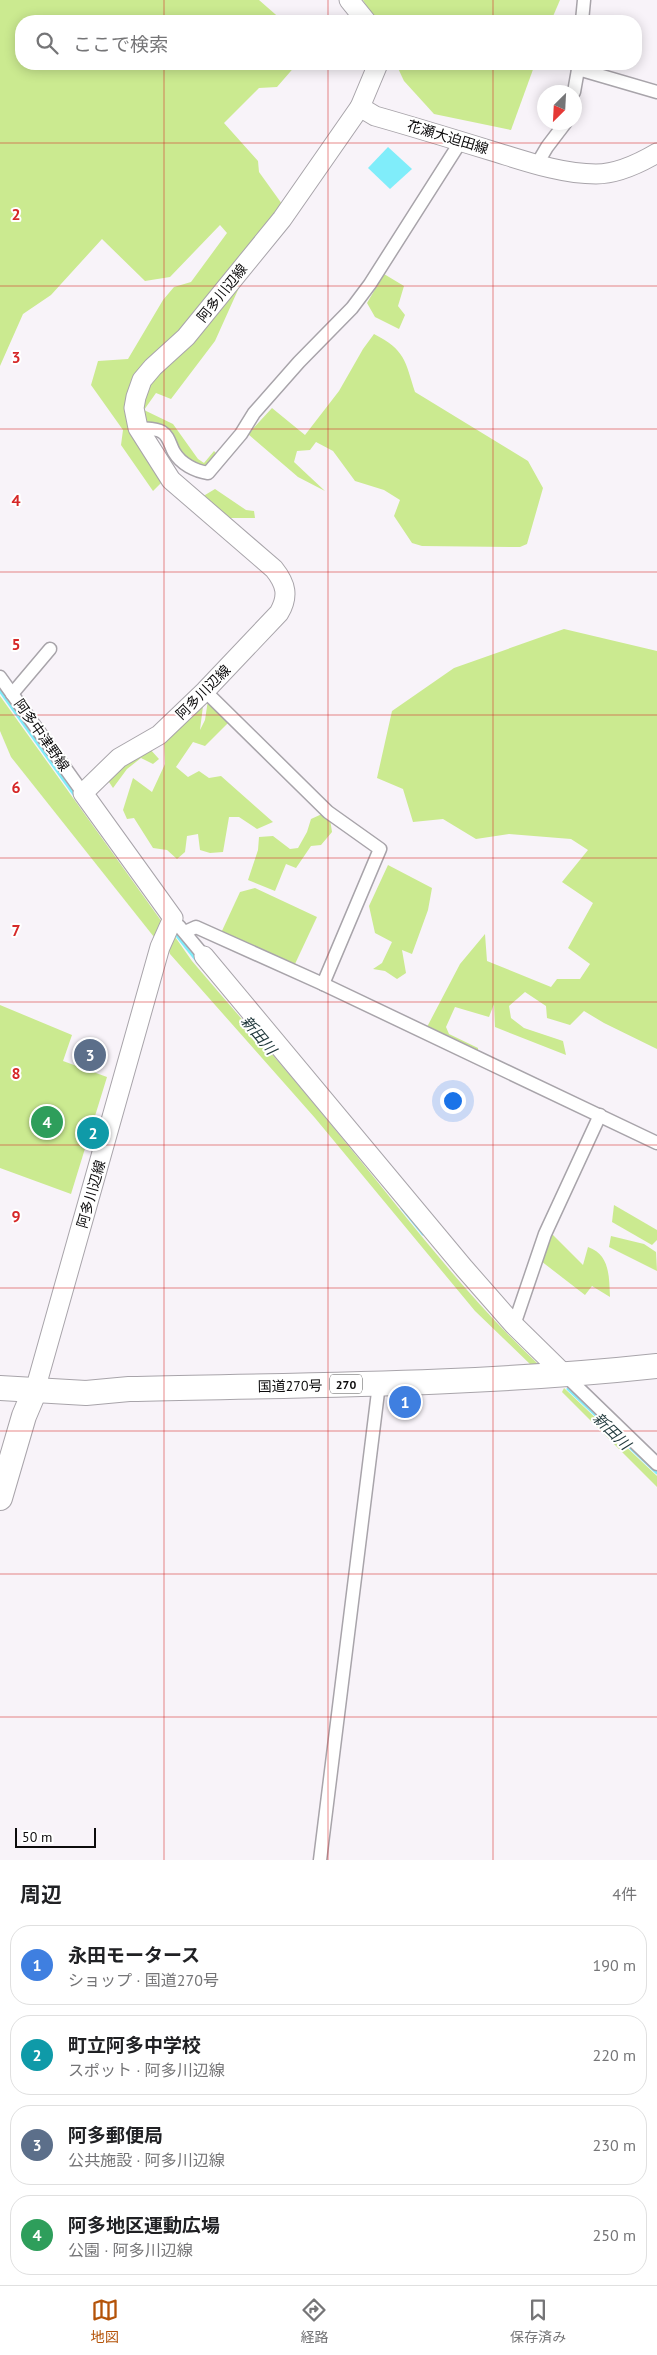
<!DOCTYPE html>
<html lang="ja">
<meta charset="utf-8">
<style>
body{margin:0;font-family:"PT Sans","Noto Sans JP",sans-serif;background:#f6f6f6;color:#202124}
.compass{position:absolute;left:537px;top:85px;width:45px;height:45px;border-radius:50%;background:#fff;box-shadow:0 2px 12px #0003;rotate:204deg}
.scale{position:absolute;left:15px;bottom:12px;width:81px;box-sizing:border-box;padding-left:5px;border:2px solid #0c0b0c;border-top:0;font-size:14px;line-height:18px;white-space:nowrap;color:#0c0b0c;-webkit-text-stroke:4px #fff;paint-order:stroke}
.you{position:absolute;left:452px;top:1100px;width:18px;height:18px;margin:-12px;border:4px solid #fff;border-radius:50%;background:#1a73e8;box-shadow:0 0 0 8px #1a73e833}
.badge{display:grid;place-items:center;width:32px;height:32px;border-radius:50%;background:#b45309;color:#fff;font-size:16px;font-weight:700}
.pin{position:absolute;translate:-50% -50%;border:2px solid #fff;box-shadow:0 1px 5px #0006}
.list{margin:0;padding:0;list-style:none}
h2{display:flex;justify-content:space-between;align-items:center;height:65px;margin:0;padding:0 20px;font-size:21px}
h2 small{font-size:16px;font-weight:400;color:#757577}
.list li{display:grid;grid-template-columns:32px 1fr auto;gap:15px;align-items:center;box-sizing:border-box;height:80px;margin:0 10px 10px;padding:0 10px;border:1px solid #e0e0e0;border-radius:20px}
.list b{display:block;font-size:19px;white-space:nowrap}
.list p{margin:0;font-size:16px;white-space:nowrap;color:#757577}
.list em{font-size:16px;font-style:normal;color:#757577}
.icon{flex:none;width:28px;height:28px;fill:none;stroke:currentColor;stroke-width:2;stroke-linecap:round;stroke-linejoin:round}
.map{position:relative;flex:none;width:657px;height:1860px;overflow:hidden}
.search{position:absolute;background:#fff;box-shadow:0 2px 12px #0003;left:15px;right:15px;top:15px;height:55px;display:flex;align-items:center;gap:12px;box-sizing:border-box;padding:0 18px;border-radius:20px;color:#757577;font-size:19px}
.sheet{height:425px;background:#fff}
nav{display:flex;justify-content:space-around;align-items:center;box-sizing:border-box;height:70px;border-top:1px solid #e0e0e0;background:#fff;font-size:14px;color:#757577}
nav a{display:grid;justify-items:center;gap:2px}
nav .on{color:#b45309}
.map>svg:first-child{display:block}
.green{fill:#cbea90}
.water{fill:#80edfa}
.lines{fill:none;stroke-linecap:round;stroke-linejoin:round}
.stream{stroke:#80edfa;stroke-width:3}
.street-casing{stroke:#a8a4aa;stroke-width:15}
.secondary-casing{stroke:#a8a4aa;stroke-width:21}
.highway-casing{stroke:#a8a4aa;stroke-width:26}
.street{stroke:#fff;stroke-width:12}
.secondary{stroke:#fff;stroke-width:19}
.highway{stroke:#fff;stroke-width:24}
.grid{fill:none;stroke:#d62828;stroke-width:1;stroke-opacity:0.55}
.labels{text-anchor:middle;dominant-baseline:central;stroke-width:4;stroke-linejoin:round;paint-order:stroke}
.shield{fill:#fff;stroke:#555455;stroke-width:1}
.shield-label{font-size:12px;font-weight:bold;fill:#0c0b0c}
.street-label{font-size:14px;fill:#0c0b0c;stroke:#fff}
.water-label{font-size:15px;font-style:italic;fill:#1d3639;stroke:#fff}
.grid-label{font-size:16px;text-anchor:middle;font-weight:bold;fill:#d62828;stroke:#fff;stroke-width:4;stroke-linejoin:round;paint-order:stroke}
</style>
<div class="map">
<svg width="657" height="1860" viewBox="0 0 657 1860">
<rect width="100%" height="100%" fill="#f8f3f9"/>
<g class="green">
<path d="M 0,0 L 259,0 L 283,21 L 21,21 L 21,64 L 297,64 L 277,87 L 259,88 L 224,123 L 258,161 L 259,172 L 282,204 L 242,281 L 215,341 L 171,399 L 156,393 L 144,410 L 173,424 L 198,459 L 204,463 L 214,451 L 218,455 L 205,469 L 199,467 L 142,422 L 163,481 L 153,491 L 121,445 L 123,430 L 91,385 L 98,361 L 128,359 L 163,300 L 174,287 L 191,282 L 227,233 L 220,225 L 170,277 L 145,281 L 102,239 L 51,295 L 23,314 L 0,366 Z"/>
<path d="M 363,0 L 560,0 L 551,21 L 375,21 Z"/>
<path d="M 396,64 L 535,64 L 511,130 L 434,114 L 404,81 Z"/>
<path d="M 384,274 L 404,286 L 398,306 L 405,315 L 399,329 L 375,317 L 367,303 Z"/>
<path d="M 374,334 C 405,350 405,360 415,392 L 528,461 L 543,488 L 527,544 L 520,547 L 422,546 L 412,543 L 394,516 L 400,500 L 384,490 L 355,481 L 333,451 L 316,442 L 310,450 L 297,451 L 294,462 L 325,491 L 298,477 L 248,434 L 272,408 L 305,435 L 339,391 L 363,349 Z"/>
<path d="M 215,489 L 246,510 L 254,511 L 255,518 L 224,518 L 200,498 Z"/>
<path d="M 564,629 L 657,651 L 657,1049 L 604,1023 L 584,1011 L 570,1025 L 547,1018 L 546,1006 L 525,992 L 509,1006 L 511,1018 L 524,1028 L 563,1041 L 566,1055 L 495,1027 L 494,1004 L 489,1017 L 455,1007 L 446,1027 L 449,1034 L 478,1048 L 478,1053 L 427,1027 L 460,964 L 485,934 L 487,961 L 551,987 L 557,979 L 580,979 L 590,964 L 568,948 L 593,903 L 562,882 L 588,850 L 571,839 L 509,834 L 476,839 L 443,819 L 413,822 L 403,789 L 377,778 L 392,711 L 454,668 Z"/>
<path d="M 0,696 L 162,922 L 154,937 L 11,757 L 0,731 Z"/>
<path d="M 208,700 L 229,722 L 205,746 L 193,742 L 176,767 L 188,777 L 199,771 L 209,778 L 221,776 L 273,822 L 257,829 L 239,817 L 229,817 L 223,852 L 210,853 L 200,850 L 198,834 L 187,836 L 185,852 L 177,859 L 167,850 L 153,848 L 134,818 L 127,819 L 123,810 L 133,778 L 152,792 L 165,764 L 164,739 L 203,706 L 200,730 L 205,720 Z"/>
<path d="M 149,748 L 159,759 L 153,764 L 141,758 L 127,769 L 113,788 L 105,776 Z"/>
<path d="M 322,814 L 330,819 L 332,832 L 321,845 L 311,846 L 296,868 L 286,864 L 275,891 L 248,880 L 258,850 L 259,837 L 273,836 L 290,849 L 298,848 L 307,832 L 311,819 Z"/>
<path d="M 388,865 L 432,888 L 428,910 L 412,954 L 402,950 L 406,973 L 397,979 L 385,971 L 373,969 L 382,963 L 392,942 L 375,933 L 369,906 Z"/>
<path d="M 255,888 L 317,917 L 294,966 L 221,933 L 240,892 Z"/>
<path d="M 173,934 L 192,961 C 242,1020 294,1078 342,1138 C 405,1215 465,1295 538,1364 L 532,1366 L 475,1311 L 315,1118 L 170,954 L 167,944 Z"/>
<path d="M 0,1005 L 72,1035 L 63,1061 L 107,1077 L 71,1194 L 0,1168 Z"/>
<path d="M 614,1205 L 657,1230 L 657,1240 L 652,1245 L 612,1222 Z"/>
<path d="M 551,1233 L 583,1265 L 588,1247 C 610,1255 609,1276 610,1297 L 592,1286 L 585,1295 L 541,1261 Z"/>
<path d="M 611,1236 L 644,1244 L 656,1252 L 657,1271 L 609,1247 Z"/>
<path d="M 564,1388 L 657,1476 L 657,1487 L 562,1392 Z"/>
</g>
<path class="water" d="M 388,147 L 412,169 L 390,189 L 368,168 Z"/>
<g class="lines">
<g class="stream">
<path d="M 0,691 L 75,796"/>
<path d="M 174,932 L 197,961"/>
<path d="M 402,1208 L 423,1234"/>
<path d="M 568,1389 L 657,1473"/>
</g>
<defs>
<g id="street">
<path d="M 582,21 L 584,0"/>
<path d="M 578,69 L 657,92"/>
<path d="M 574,92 L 579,64"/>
<path d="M 537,164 L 547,147 L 566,122"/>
<path d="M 138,428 C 145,429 156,428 162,432 C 169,436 170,445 174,452 C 181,464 195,471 208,473 L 241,434 L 254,413 L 299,362 L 352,308 L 370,284 L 461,141"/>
<path d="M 0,677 L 83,793"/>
<path d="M 205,691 L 328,812 L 380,849 L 323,984"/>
<path d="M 12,694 L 50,649"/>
<path d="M 179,926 L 204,956"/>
<path d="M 185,932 L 196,927 L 323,984 L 657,1143"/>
<path d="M 514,1325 L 545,1234 L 600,1115"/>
<path d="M 566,1376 L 657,1464"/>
<path d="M 320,1860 L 379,1384"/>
</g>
<g id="secondary">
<path d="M 349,0 L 366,21"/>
<path d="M 360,107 L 375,116 C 414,127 453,139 492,151 C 525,161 561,174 596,174 C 616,174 640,163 657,153"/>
<path d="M 204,956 L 464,1268 L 514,1325 L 566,1376"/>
<path d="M 35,1390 L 160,947 L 173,918 L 83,793 L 119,758 L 159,735 L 205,691 L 279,613 C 289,596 286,584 274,569 L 171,480 L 138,428 L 134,408 L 136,397 L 142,380 L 153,367 L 186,337 L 282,219 L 360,107 L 378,64"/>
</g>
<g id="highway">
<path d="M 0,1388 L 86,1393 L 129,1389 C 306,1385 482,1385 657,1366"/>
<path d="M 0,1498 L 24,1416 L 35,1390"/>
</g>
</defs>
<use href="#street" class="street-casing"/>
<use href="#secondary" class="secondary-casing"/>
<use href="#highway" class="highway-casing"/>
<use href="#street" class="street"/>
<use href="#secondary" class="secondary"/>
<use href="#highway" class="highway"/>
</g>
<path class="grid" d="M 164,0 L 164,21M 328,0 L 328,21M 493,0 L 493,21M 164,64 L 164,1860M 328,64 L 328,1860M 493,64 L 493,1860M 0,143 L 657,143M 0,286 L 657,286M 0,429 L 657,429M 0,572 L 657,572M 0,715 L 657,715M 0,858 L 657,858M 0,1002 L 657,1002M 0,1145 L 657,1145M 0,1288 L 657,1288M 0,1431 L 657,1431M 0,1574 L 657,1574M 0,1717 L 657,1717"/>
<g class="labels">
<rect class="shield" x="330" y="1374.5" width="32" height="19" rx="4"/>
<g class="shield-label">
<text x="346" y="1384">270</text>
</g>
<g class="street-label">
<text transform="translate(448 137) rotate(17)">花瀬大迫田線</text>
<text transform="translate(222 293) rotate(-51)">阿多川辺線</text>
<text transform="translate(203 692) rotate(-45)">阿多川辺線</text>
<text transform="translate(42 735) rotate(55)">阿多中津野線</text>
<text transform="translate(91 1194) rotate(-74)">阿多川辺線</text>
<text transform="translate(290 1386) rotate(-1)">国道270号</text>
</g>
<g class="water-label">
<text transform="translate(259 1035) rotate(50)">新田川</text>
<text transform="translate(612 1431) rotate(44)">新田川</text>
</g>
</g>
<g class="grid-label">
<text x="16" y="220">2</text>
<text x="16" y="363">3</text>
<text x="16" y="506">4</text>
<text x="16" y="650">5</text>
<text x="16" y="793">6</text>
<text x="16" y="936">7</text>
<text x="16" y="1079">8</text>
<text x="16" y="1222">9</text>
</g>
</svg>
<svg class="compass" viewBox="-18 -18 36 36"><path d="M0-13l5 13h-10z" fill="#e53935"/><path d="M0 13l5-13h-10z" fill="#757577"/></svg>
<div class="scale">50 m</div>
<div class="you"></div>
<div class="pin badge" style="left:405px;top:1402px;background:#3f7fe0">1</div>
<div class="pin badge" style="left:93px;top:1133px;background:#0f9aa8">2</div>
<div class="pin badge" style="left:90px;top:1055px;background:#5c6f8a">3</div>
<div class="pin badge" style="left:47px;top:1122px;background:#2e9e5b">4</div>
<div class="search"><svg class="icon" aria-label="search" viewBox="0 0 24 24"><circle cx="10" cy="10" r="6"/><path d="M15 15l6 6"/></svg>ここで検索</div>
</div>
<section class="sheet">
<h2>周辺<small>4件</small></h2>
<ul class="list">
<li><span class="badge" style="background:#3f7fe0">1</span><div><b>永田モータース</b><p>ショップ · 国道270号</p></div><em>190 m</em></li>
<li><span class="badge" style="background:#0f9aa8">2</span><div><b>町立阿多中学校</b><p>スポット · 阿多川辺線</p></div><em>220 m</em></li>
<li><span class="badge" style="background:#5c6f8a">3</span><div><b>阿多郵便局</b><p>公共施設 · 阿多川辺線</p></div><em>230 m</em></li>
<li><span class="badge" style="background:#2e9e5b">4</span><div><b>阿多地区運動広場</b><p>公園 · 阿多川辺線</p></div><em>250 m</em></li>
</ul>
</section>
<nav>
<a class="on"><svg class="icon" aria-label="map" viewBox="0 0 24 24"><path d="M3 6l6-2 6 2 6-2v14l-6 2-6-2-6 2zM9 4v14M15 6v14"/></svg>地図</a>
<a><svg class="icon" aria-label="directions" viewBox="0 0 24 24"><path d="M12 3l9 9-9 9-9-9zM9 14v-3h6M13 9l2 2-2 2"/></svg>経路</a>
<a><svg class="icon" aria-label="saved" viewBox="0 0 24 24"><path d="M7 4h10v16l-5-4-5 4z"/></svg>保存済み</a>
</nav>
